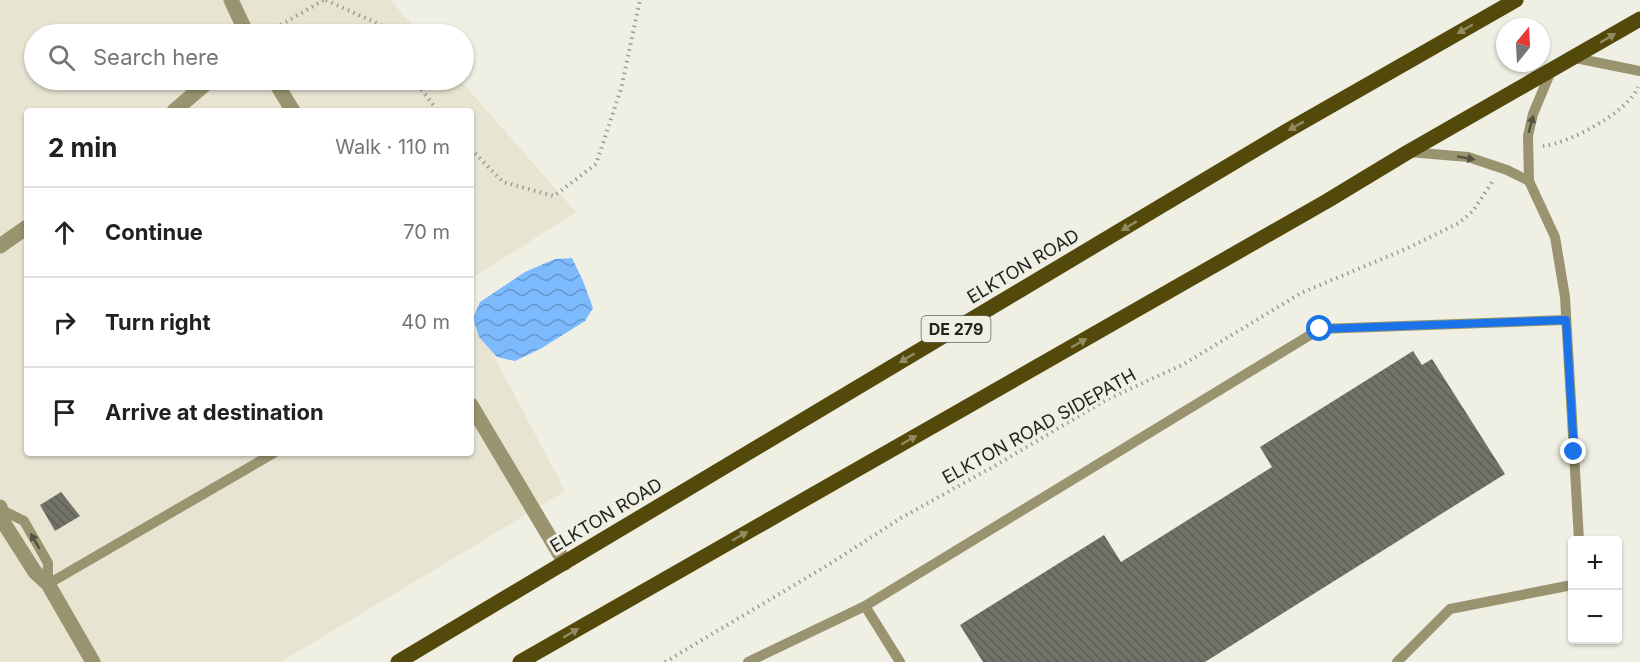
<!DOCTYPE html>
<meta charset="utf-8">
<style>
body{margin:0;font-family:Inter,sans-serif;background:#f6f6f6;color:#202124}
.controls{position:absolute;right:18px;bottom:18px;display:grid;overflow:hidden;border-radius:6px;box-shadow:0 2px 4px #0004}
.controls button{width:54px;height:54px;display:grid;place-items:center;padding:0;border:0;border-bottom:2px solid #e0e0e0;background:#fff;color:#202124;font:30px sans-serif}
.compass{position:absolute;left:1496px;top:18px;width:54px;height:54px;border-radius:50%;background:#fff;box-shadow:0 2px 4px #0004;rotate:18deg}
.stop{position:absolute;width:18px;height:18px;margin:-14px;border:4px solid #1a73e8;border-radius:50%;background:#fff}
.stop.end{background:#1a73e8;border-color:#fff;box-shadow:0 2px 6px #0008}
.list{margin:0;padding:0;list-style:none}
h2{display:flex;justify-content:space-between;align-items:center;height:78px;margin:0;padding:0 24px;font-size:26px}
h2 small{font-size:20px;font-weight:400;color:#757577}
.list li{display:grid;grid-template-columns:39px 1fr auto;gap:18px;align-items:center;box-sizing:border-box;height:90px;padding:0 24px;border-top:2px solid #e0e0e0}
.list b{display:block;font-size:22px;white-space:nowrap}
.list em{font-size:20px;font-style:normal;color:#757577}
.icon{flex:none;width:33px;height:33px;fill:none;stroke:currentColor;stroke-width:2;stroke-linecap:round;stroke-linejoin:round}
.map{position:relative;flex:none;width:1640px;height:662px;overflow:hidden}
.search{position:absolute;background:#fff;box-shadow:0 2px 4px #0004;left:24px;top:24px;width:450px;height:66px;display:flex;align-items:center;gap:15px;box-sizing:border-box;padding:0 21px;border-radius:33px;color:#757577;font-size:22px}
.panel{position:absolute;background:#fff;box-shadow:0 2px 4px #0004;left:24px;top:108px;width:450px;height:348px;border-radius:6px}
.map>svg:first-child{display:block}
.built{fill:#e7e4d2}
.water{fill:url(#water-waves)}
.building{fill:url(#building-back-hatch)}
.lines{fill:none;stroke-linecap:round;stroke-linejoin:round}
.path{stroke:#9d9c94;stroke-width:4;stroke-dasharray:1.5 4.5;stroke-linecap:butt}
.lane{stroke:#99946f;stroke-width:10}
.street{stroke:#99946f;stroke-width:15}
.primary{stroke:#53490a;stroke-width:15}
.oneway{fill:#928b61}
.oneway2{fill:#535140}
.route{stroke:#1a73e8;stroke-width:8}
.labels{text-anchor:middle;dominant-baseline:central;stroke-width:6;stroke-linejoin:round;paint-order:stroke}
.shield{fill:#f0efe4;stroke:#62615b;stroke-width:1.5}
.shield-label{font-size:16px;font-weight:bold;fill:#252420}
.street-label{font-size:18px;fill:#252420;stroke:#f0efe4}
</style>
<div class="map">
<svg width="1640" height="662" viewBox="0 0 1640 662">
<defs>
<pattern id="water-waves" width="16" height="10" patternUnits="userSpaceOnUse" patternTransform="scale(1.5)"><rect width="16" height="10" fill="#7cbafd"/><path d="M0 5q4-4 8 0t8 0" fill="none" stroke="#6597cc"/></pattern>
<pattern id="building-back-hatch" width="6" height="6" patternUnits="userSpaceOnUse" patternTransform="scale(1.5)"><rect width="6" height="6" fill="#737268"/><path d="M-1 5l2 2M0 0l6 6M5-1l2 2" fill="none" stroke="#5e5d55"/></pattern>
</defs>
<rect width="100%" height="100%" fill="#f0efe4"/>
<path class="built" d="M 0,0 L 390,0 L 421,34 L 34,34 L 34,80 L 460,80 L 576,212 L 471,279 L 471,111 L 27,111 L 27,453 L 471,453 L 471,312 L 565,491 L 281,662 L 0,662 Z"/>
<path class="water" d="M 572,258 L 583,281 L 593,308 L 585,321 L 542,348 L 515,361 L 497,357 L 479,337 L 473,318 L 480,302 L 525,272 L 555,259 Z"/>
<g class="building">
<path d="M 1413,351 L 1422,365 L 1432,359 L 1505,474 L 1205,662 L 983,662 L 960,625 L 1104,535 L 1121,562 L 1272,467 L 1260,447 Z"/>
<path d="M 61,492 L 80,516 L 55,531 L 40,505 Z"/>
</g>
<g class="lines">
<g class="path">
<path d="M 326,0 L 383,26 L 388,34"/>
<path d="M 265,34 L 324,0"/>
<path d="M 414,80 L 438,111"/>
<path d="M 1543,146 C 1570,143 1628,112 1638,87"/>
<path d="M 471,149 L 503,182 L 554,196 L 596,164 L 621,89 L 640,0"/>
<path d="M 665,662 L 828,565 L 901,518 L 998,464 L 1106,400 L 1184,364 L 1301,293 L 1408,248 L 1459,223 L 1473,211 L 1492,182"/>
</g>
<g class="lane">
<path d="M 1575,58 L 1640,71"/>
<path d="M 1551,71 L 1533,114 L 1528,136 L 1529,181 L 1555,237 L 1565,297 L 1579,540"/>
<path d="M 1408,152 L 1468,157 L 1507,170 L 1529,181"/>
<path d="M 2,510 L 24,521 L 48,563 L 48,584 L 274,453"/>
<path d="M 748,662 L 865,606"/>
<path d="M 900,662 L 865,606 L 1320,329 L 1565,320"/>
<path d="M 1397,662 L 1450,609 L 1572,585"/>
</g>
<g class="street">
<path d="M 231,0 L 247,34"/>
<path d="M 274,80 L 293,111"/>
<path d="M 174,111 L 210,80"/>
<path d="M 0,246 L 27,227"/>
<path d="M 471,405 L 565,563"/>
<path d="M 0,507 L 5,525 L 35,572 L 48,584 L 93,662"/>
</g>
<g class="primary">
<path d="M 398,662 L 1285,132 L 1516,0"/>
<path d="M 520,662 L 1327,201 L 1408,152 L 1640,19"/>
</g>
</g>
<defs><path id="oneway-solid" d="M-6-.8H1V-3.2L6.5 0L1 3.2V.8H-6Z" transform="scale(1.5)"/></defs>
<g class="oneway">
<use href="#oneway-solid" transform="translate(1465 29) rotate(150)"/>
<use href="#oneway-solid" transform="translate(1608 38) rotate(-31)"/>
<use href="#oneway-solid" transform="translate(1296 126) rotate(151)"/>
<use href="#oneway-solid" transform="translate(1129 226) rotate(149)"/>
<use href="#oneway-solid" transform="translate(1079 343) rotate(-30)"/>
<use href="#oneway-solid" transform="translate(907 358) rotate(149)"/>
<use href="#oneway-solid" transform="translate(909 440) rotate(-30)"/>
<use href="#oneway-solid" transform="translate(740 536) rotate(-30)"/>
<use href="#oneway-solid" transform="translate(571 633) rotate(-30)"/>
</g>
<g class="oneway2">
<use href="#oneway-solid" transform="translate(1531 124) rotate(-75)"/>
<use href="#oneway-solid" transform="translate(1466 158) rotate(10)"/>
<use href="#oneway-solid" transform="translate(35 541) rotate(-120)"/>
</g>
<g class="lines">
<path class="route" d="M 1320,329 L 1566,320 L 1574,452"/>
</g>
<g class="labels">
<rect class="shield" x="921.5" y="316" width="69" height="26" rx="4.5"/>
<g class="shield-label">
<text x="956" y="329">DE 279</text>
</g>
<g class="street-label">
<text transform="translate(1023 266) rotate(-31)">ELKTON ROAD</text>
<text transform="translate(1039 426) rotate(-29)">ELKTON ROAD SIDEPATH</text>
<text transform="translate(606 515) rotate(-31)">ELKTON ROAD</text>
</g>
</g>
</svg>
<div class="controls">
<button>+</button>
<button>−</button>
</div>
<svg class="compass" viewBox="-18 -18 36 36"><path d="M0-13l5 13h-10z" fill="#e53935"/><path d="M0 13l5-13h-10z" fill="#757577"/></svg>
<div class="stop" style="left:1320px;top:329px"></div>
<div class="stop end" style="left:1574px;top:452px"></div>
<div class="search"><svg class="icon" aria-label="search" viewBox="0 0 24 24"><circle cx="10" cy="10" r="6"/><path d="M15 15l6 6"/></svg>Search here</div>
<section class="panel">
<h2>2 min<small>Walk · 110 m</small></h2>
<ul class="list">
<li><svg class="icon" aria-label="ahead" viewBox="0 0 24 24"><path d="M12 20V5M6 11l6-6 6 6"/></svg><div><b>Continue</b></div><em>70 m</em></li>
<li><svg class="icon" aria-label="right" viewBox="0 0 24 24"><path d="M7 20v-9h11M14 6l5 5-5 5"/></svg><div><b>Turn right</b></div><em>40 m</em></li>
<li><svg class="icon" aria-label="arrive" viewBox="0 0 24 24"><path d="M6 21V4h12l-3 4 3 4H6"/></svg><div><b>Arrive at destination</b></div></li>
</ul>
</section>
</div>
